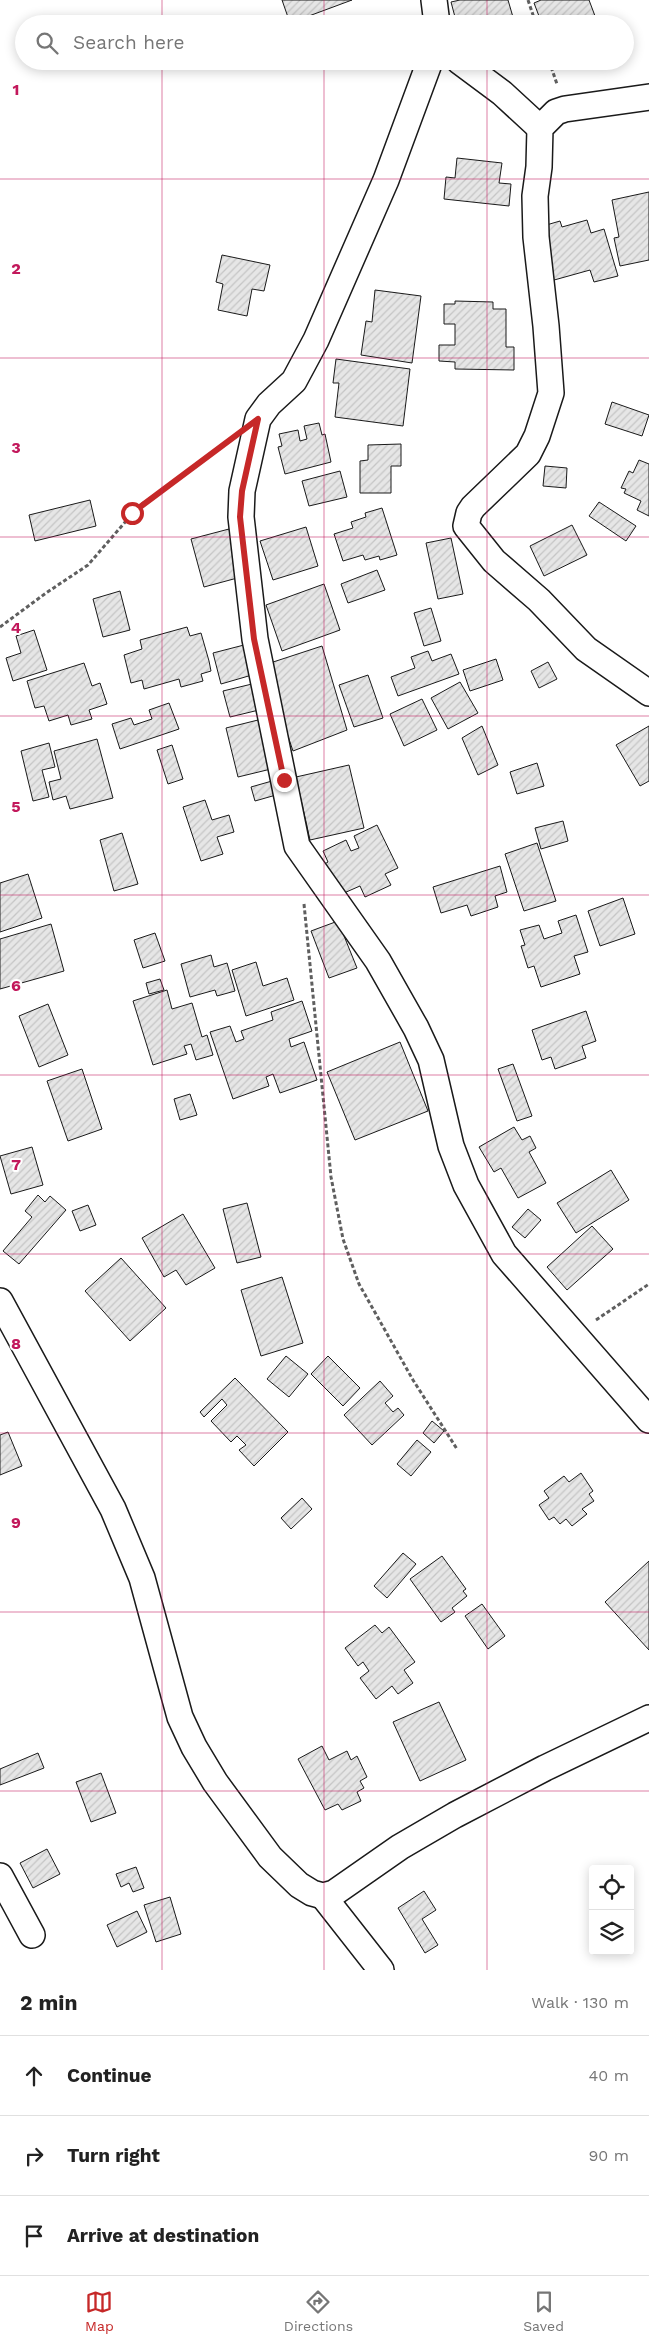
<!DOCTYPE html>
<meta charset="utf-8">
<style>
body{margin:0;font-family:"Work Sans",sans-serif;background:#f2f2f2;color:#222}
.controls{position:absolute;right:15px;bottom:15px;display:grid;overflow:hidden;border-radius:5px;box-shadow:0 2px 12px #0003}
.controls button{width:45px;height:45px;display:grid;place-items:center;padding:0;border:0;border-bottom:1px solid #e0e0e0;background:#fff;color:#222;font:25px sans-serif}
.stop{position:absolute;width:15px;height:15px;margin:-11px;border:4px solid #c62828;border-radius:50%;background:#fff}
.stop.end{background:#c62828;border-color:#fff;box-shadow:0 1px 5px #0008}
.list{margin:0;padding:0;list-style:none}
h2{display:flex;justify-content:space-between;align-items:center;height:65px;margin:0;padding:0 20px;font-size:21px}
h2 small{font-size:16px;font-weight:400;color:#767676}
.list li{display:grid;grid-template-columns:32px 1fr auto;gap:15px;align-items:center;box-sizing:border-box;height:80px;padding:0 20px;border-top:1px solid #e0e0e0}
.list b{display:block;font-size:19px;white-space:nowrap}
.list em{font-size:16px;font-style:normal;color:#767676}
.icon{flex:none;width:28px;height:28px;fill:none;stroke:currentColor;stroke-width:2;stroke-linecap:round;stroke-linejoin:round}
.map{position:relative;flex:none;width:649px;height:1970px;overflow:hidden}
.search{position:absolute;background:#fff;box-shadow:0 2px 12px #0003;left:15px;right:15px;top:15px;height:55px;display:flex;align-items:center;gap:12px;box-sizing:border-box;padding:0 18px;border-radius:28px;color:#767676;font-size:19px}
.sheet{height:305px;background:#fff}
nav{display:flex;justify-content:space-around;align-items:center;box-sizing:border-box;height:70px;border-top:1px solid #e0e0e0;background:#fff;font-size:14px;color:#767676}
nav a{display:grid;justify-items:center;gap:2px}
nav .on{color:#c62828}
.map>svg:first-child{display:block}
.building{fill:url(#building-hatch);stroke:#1a1a1a}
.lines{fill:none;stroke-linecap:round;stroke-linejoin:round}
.street-casing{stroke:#1a1a1a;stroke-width:28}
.path{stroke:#5f5f5f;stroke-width:3;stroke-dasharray:4 2.5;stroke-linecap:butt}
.street{stroke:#fff;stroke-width:25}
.route{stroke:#c62828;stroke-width:6}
.grid{fill:none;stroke:#c2185b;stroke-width:1;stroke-opacity:0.55}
.grid-label{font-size:16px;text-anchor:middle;font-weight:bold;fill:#c2185b;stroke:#fff;stroke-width:4;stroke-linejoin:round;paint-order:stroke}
</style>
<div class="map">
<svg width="649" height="1970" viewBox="0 0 649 1970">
<defs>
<pattern id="building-hatch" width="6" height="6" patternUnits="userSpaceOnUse" patternTransform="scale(1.25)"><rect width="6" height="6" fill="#e6e6e6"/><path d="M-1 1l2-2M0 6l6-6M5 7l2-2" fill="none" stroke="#c5c5c5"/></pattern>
</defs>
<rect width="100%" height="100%" fill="#fff"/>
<g class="building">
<path d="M 282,0 L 352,0 L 290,23 Z"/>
<path d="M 460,0 L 508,0 L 515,24 L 450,24 L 448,19 L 455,17 L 451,2 Z"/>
<path d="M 541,0 L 589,0 L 598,24 L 542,24 L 534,3 Z"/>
<path d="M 457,158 L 502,163 L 499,183 L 511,184 L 509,206 L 444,199 L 446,177 L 455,178 Z"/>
<path d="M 649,192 L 649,260 L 620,266 L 614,238 L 619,237 L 612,200 Z"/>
<path d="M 587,220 L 591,233 L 604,229 L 618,276 L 594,282 L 590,270 L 547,282 L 543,226 L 560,221 L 562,227 Z"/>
<path d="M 222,255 L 270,265 L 264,291 L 252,289 L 247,316 L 218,310 L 223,284 L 216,282 Z"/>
<path d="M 375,290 L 421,296 L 412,363 L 361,355 L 366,321 L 372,322 Z"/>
<path d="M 455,301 L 493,302 L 493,309 L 506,309 L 506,347 L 514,347 L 514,370 L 455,369 L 455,362 L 439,361 L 439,345 L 455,345 L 455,324 L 444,324 L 444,304 L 455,304 Z"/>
<path d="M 336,359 L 410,369 L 403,426 L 335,417 L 339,383 L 333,383 Z"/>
<path d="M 612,402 L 649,415 L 642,436 L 605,424 Z"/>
<path d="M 319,423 L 322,435 L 325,434 L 331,462 L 285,474 L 278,447 L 282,446 L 279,434 L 298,430 L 300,441 L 307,439 L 304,426 Z"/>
<path d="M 401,444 L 401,466 L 391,466 L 391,493 L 360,493 L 360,461 L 368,460 L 368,445 Z"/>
<path d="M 639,460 L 649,464 L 649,516 L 637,510 L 641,501 L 624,493 L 626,489 L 621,488 L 629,471 L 633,473 Z"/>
<path d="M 545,466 L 567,468 L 566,488 L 543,486 Z"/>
<path d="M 340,471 L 347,497 L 309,506 L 302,481 Z"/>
<path d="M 90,500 L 96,526 L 35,541 L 29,515 Z"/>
<path d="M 599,502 L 636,526 L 626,541 L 589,516 Z"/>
<path d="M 382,508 L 397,555 L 380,560 L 379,556 L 365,560 L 363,555 L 343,561 L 334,534 L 353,528 L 351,522 L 366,517 L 365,513 Z"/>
<path d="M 572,525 L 587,555 L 544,576 L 530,546 Z"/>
<path d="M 306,527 L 318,566 L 273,580 L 260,541 Z"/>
<path d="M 229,529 L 241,577 L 204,587 L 191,539 Z"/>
<path d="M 451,538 L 463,594 L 438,599 L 426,543 Z"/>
<path d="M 377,570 L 385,590 L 348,603 L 341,584 Z"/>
<path d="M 324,584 L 340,630 L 282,651 L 266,605 Z"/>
<path d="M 120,591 L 130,630 L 103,637 L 93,599 Z"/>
<path d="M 431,608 L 441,641 L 424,646 L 414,613 Z"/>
<path d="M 187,627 L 190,636 L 201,633 L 209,661 L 211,671 L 201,674 L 203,681 L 181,687 L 179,679 L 144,689 L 142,680 L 131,683 L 124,655 L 142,649 L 140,640 Z"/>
<path d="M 34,630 L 47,670 L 13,681 L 6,658 L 21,653 L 16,636 Z"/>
<path d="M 244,645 L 252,675 L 221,684 L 213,653 Z"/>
<path d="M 322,646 L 347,730 L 293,751 L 264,665 Z"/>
<path d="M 428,651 L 432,661 L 451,654 L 459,674 L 398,696 L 391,677 L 415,668 L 411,657 Z"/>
<path d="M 496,659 L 503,680 L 470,691 L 463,670 Z"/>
<path d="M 548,662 L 557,679 L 539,688 L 531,671 Z"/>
<path d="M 84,663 L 92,686 L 100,683 L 107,704 L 89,710 L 92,719 L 71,725 L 68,715 L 49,721 L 44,706 L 35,708 L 27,681 Z"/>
<path d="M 368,675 L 383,718 L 354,727 L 339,685 Z"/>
<path d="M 460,682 L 478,713 L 448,729 L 431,698 Z"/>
<path d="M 252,684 L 259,710 L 230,717 L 223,691 Z"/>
<path d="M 422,699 L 437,730 L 404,746 L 390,714 Z"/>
<path d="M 169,703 L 179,729 L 120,749 L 112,724 L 131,718 L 134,725 L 152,719 L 149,710 Z"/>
<path d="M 258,720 L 271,769 L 238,777 L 226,728 Z"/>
<path d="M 482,726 L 498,765 L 478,775 L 462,738 Z"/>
<path d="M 649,726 L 649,781 L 640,786 L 616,745 Z"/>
<path d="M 97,739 L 113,798 L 70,809 L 66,796 L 53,800 L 49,782 L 61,779 L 54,751 Z"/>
<path d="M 49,743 L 55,767 L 42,770 L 49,797 L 33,801 L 21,751 Z"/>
<path d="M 172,745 L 183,779 L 168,784 L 157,750 Z"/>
<path d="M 537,763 L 544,786 L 517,794 L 510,772 Z"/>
<path d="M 349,765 L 364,828 L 310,840 L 296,777 Z"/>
<path d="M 272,781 L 276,795 L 255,801 L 251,787 Z"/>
<path d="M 205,800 L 212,820 L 229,815 L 234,832 L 217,837 L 223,854 L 201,861 L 183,807 Z"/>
<path d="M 563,821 L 568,841 L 541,849 L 535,828 Z"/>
<path d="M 377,825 L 398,868 L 385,874 L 391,885 L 365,897 L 360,886 L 337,896 L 323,865 L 328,862 L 323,851 L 346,840 L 351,851 L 359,848 L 354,836 Z"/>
<path d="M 122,833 L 138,884 L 114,891 L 100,840 Z"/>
<path d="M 537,843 L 556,901 L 524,911 L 505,854 Z"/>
<path d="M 500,866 L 507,892 L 495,896 L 498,907 L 471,916 L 467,905 L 441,913 L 433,887 Z"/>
<path d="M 28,874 L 42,918 L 0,932 L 0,883 Z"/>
<path d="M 623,898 L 635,934 L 600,946 L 588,911 Z"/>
<path d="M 576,915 L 588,952 L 574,956 L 580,974 L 541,987 L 534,966 L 528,968 L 521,946 L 525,945 L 520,930 L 539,925 L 544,939 L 562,933 L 558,921 Z"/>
<path d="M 338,921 L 357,968 L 329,978 L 311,931 Z"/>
<path d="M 51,924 L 64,971 L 0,989 L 0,939 Z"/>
<path d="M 155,933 L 165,961 L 143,968 L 134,940 Z"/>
<path d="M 211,955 L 214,967 L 227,963 L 235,991 L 217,996 L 215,990 L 190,997 L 181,964 Z"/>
<path d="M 256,962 L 263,986 L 287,978 L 294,1000 L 246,1016 L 232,970 Z"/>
<path d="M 160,979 L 164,990 L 149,994 L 146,983 Z"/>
<path d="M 167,990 L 172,1009 L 192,1003 L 202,1037 L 207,1035 L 213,1055 L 196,1060 L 191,1044 L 184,1046 L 187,1054 L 153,1065 L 133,1001 Z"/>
<path d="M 302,1001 L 312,1031 L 289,1039 L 291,1047 L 304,1042 L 317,1080 L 280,1093 L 273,1074 L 266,1077 L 269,1086 L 233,1099 L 210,1032 L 230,1026 L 236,1042 L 244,1039 L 241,1031 L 273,1020 L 271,1012 Z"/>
<path d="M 48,1004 L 68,1055 L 39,1067 L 19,1016 Z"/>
<path d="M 586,1011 L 596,1041 L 582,1046 L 586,1058 L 555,1069 L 551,1057 L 542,1060 L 532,1030 Z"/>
<path d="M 400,1042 L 428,1111 L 355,1140 L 327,1072 Z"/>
<path d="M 513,1064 L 532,1116 L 517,1121 L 498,1069 Z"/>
<path d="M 82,1069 L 102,1129 L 68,1141 L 47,1081 Z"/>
<path d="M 190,1094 L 197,1115 L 180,1120 L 174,1099 Z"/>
<path d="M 514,1127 L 522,1140 L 530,1136 L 536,1148 L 529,1152 L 546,1183 L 518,1198 L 501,1168 L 494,1172 L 479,1147 Z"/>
<path d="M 32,1147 L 43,1185 L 11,1194 L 0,1156 Z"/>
<path d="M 611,1170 L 629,1200 L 576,1233 L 557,1203 Z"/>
<path d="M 38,1195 L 45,1202 L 50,1196 L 66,1210 L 19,1264 L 3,1251 L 32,1217 L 25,1211 Z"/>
<path d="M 247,1203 L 261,1257 L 237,1263 L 223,1209 Z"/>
<path d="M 88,1205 L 96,1225 L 80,1231 L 72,1211 Z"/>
<path d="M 528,1209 L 541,1220 L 525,1238 L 512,1227 Z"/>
<path d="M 183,1214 L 215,1268 L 186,1285 L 176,1270 L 164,1277 L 142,1238 Z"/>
<path d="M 592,1226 L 613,1249 L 567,1290 L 547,1267 Z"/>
<path d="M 121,1258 L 166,1308 L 130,1341 L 85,1291 Z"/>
<path d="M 282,1277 L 303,1343 L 261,1356 L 241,1290 Z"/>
<path d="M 286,1356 L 308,1374 L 289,1397 L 267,1379 Z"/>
<path d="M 328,1356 L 360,1388 L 343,1406 L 311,1374 Z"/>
<path d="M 235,1378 L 288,1432 L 254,1466 L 239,1450 L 246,1445 L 237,1436 L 231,1442 L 211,1421 L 227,1405 L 222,1399 L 204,1417 L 200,1412 Z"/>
<path d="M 380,1381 L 393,1396 L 385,1403 L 393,1412 L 398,1408 L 404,1415 L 372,1445 L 344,1415 Z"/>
<path d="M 432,1421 L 444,1431 L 434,1443 L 423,1433 Z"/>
<path d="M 8,1432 L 22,1466 L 0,1475 L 0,1435 Z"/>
<path d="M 417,1440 L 431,1452 L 411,1476 L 397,1464 Z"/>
<path d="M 581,1473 L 593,1491 L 589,1494 L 594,1501 L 582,1509 L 587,1514 L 572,1526 L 566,1519 L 560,1524 L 554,1517 L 549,1520 L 539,1505 L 549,1498 L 544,1491 L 564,1476 L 569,1482 Z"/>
<path d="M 302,1498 L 312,1509 L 291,1529 L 281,1518 Z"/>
<path d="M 403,1553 L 416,1564 L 387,1598 L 374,1586 Z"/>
<path d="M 442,1556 L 466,1589 L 463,1591 L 467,1596 L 452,1608 L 455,1612 L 441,1622 L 410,1579 Z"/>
<path d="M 649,1561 L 649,1650 L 605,1602 Z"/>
<path d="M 482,1604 L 505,1636 L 488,1649 L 465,1616 Z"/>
<path d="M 375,1625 L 382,1633 L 389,1627 L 415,1662 L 404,1670 L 413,1683 L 398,1694 L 392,1686 L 376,1699 L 360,1678 L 369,1671 L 363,1662 L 358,1666 L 345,1648 Z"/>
<path d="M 439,1702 L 466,1760 L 420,1781 L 393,1722 Z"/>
<path d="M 322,1746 L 329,1760 L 347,1751 L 351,1760 L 357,1756 L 367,1777 L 360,1781 L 364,1788 L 357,1792 L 361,1801 L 342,1810 L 338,1804 L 325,1810 L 298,1759 Z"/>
<path d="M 38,1753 L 44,1768 L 0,1785 L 0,1769 Z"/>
<path d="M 101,1773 L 116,1813 L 91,1822 L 76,1782 Z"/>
<path d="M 47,1849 L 60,1874 L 33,1888 L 20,1863 Z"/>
<path d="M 136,1867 L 144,1888 L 133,1892 L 129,1883 L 121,1887 L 116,1874 Z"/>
<path d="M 424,1891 L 436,1910 L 422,1919 L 438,1945 L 425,1953 L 398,1908 Z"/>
<path d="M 170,1897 L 181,1934 L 156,1942 L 144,1905 Z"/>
<path d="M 137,1911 L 147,1932 L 117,1947 L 107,1925 Z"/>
</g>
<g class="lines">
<defs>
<g id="street">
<path d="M 434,0 L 437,24"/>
<path d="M 430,61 L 386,180 L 316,340 L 294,381 L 269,404 L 258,419 L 242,491 L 241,517 L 255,639 L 297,846 L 378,961 L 416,1028 L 431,1060 L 451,1146 L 466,1185 L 504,1254 L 649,1420"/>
<path d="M 459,61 L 502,93 L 540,128"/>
<path d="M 649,97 L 565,109 L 556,112 L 540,128 L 539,167 L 535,196 L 536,237 L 546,326 L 551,393 L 537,436 L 528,454 L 473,507 L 469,513 L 466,526 L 494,561 L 539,600 L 586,649 L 649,693"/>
<path d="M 0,1301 L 113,1509 L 142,1578 L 180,1717 L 194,1747 L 215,1782 L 270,1857 L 299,1885 L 312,1893 L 323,1896 L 334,1893 L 400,1847 L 455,1815 L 545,1768 L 649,1718"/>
<path d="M 0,1876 L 32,1935"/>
<path d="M 323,1896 L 381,1970"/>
</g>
</defs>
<use href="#street" class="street-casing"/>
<g class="path">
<path d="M 528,0 L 536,24"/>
<path d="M 549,61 L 557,84"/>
<path d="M 0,627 L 46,593 L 88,565 L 139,506 L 198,465 L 225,443"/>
<path d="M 304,904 L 331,1177 L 343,1239 L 359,1284 L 413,1380 L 457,1449"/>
<path d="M 596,1320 L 649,1284"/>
</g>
<use href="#street" class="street"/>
</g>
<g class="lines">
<path class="route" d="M 132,513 L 258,419 L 242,491 L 240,517 L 254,639 L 284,780"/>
</g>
<path class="grid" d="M 162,0 L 162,24M 324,0 L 324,24M 487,0 L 487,24M 162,61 L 162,1970M 324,61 L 324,1970M 487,61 L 487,1970M 0,179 L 649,179M 0,358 L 649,358M 0,537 L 649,537M 0,716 L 649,716M 0,895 L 649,895M 0,1075 L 649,1075M 0,1254 L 649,1254M 0,1433 L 649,1433M 0,1612 L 649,1612M 0,1791 L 649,1791"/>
<g class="grid-label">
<text x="16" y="95">1</text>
<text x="16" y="274">2</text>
<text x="16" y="453">3</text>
<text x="16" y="633">4</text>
<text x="16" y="812">5</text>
<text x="16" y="991">6</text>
<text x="16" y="1170">7</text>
<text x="16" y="1349">8</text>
<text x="16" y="1528">9</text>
</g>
</svg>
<div class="controls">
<button><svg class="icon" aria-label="locate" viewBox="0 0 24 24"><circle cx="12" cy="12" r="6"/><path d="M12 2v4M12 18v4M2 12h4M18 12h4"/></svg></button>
<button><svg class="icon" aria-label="layers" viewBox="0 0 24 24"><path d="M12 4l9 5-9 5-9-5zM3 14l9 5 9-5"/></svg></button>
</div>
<div class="stop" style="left:132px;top:513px"></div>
<div class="stop end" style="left:284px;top:780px"></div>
<div class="search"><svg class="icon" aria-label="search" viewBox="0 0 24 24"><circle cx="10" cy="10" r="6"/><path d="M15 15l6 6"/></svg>Search here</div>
</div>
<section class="sheet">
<h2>2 min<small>Walk · 130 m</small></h2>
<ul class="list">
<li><svg class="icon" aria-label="ahead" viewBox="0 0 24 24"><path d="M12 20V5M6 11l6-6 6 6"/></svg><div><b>Continue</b></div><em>40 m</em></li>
<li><svg class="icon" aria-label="right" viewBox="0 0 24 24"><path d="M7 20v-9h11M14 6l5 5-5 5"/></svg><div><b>Turn right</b></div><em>90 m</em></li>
<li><svg class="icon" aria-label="arrive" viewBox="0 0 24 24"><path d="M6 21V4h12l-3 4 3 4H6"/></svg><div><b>Arrive at destination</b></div></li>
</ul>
</section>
<nav>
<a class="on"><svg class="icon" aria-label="map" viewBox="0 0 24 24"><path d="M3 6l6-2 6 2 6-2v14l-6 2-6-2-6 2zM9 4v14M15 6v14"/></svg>Map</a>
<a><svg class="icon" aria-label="directions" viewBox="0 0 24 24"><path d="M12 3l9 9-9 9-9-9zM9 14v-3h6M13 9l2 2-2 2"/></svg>Directions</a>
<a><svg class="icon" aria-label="saved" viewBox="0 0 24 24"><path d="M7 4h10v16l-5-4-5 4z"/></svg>Saved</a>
</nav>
